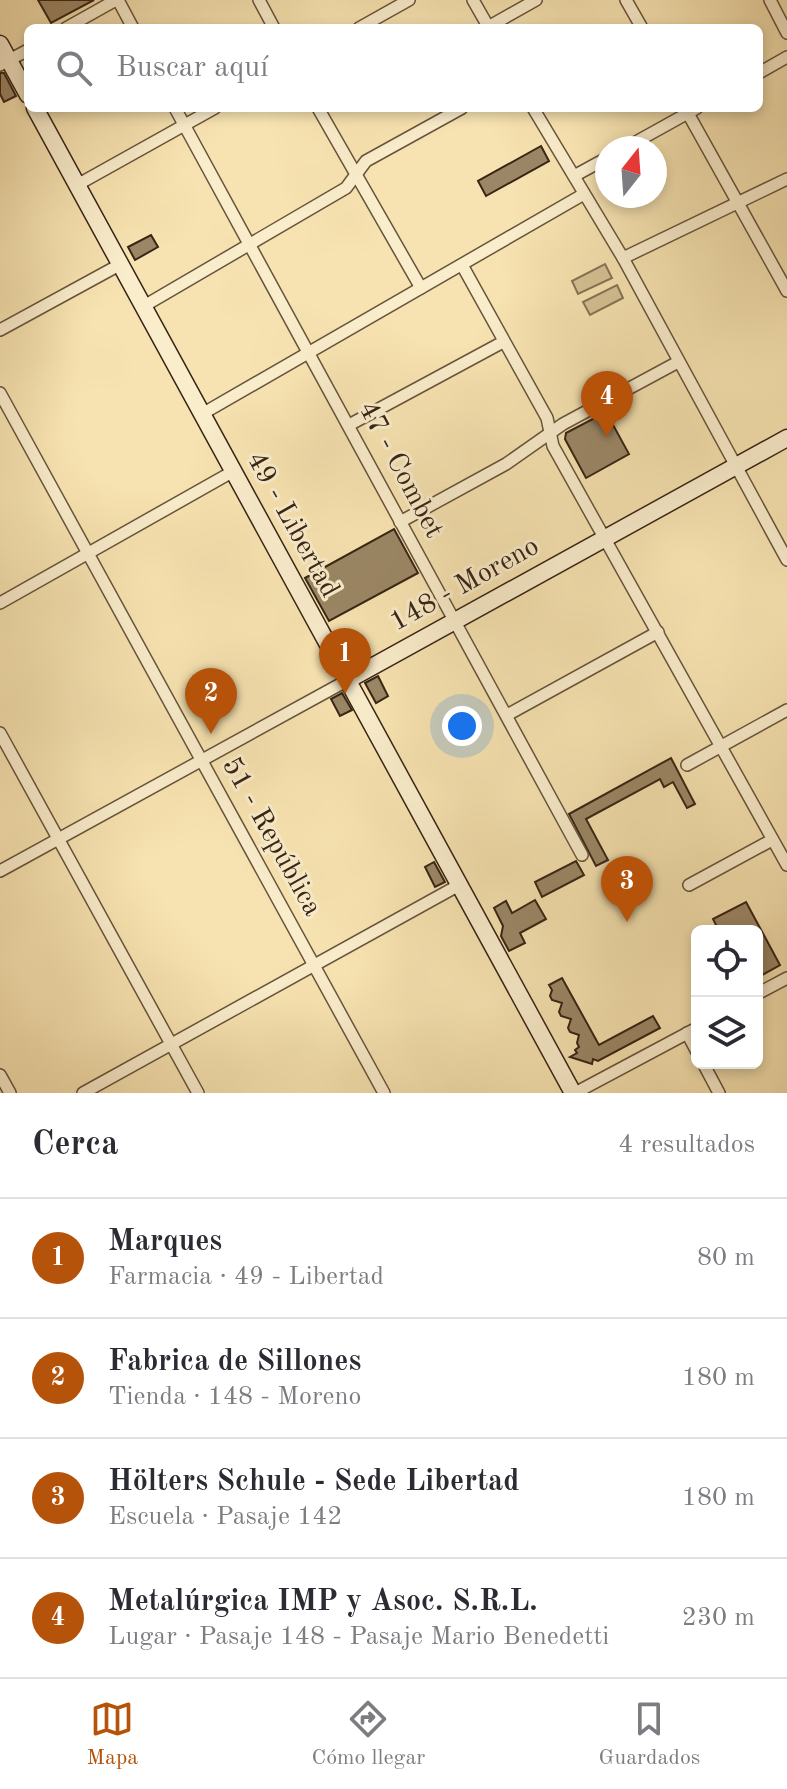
<!DOCTYPE html>
<html lang="es">
<meta charset="utf-8">
<style>
body{margin:0;font-family:"Old Standard TT",serif;background:#f2f2f3;color:#2b2b33}
.controls{position:absolute;right:24px;bottom:24px;display:grid;overflow:hidden;border-radius:12px;box-shadow:0 4px 12px #0003}
.controls button{width:72px;height:72px;display:grid;place-items:center;padding:0;border:0;border-bottom:2px solid #e1e1e2;background:#fff;color:#2b2b33;font:40px sans-serif}
.compass{position:absolute;left:595px;top:136px;width:72px;height:72px;border-radius:50%;background:#fff;box-shadow:0 4px 12px #0003;rotate:17deg}
.you{position:absolute;left:462px;top:726px;width:28px;height:28px;margin:-20px;border:6px solid #fff;border-radius:50%;background:#1a73e8;box-shadow:0 0 0 12px #1a73e833}
.badge{display:grid;place-items:center;width:52px;height:52px;border-radius:50%;background:#b45309;color:#fff;font-size:26px;font-weight:700}
.pin{position:absolute;translate:-50% -66px;filter:drop-shadow(0 2px 4px #0008)}
.pin::after{content:'';position:absolute;top:42px;width:28px;height:24px;background:inherit;clip-path:polygon(0 0,100% 0,50% 100%)}
.list{margin:0;padding:0;list-style:none}
h2{display:flex;justify-content:space-between;align-items:center;height:104px;margin:0;padding:0 32px;font-size:34px}
h2 small{font-size:26px;font-weight:400;color:#7c7c81}
.list li{display:grid;grid-template-columns:52px 1fr auto;gap:24px;align-items:center;box-sizing:border-box;height:120px;padding:0 32px;border-top:2px solid #e1e1e2}
.list b{display:block;font-size:30px;white-space:nowrap}
.list p{margin:0;font-size:26px;white-space:nowrap;color:#7c7c81}
.list em{font-size:26px;font-style:normal;color:#7c7c81}
.icon{flex:none;width:44px;height:44px;fill:none;stroke:currentColor;stroke-width:2;stroke-linecap:round;stroke-linejoin:round}
.map{position:relative;flex:none;width:787px;height:1093px;overflow:hidden}
.search{position:absolute;background:#fff;box-shadow:0 4px 12px #0003;left:24px;right:24px;top:24px;height:88px;display:flex;align-items:center;gap:20px;box-sizing:border-box;padding:0 28px;border-radius:12px;color:#7c7c81;font-size:30px}
.sheet{height:584px;background:#fff}
nav{display:flex;justify-content:space-around;align-items:center;box-sizing:border-box;height:112px;border-top:2px solid #e1e1e2;background:#fff;font-size:22px;color:#7c7c81}
nav a{display:grid;justify-items:center;gap:4px}
nav .on{color:#b45309}
.map>svg:first-child{display:block}
.green{fill:#d6c396;stroke:#867456;stroke-width:2}
.building{fill:#9b8766;stroke:#372415;stroke-width:2}
.lines{fill:none;stroke-linecap:round;stroke-linejoin:round}
.street-casing{stroke:#67543c;stroke-width:14}
.secondary-casing{stroke:#372415;stroke-width:19}
.street{stroke:#faedcc;stroke-width:11}
.secondary{stroke:#faedcc;stroke-width:16}
.labels{text-anchor:middle;dominant-baseline:central;stroke-width:6;stroke-linejoin:round;paint-order:stroke}
.street-label{font-size:28px;fill:#372415;stroke:#faedcc}
</style>
<div class="map">
<svg width="787" height="1093" viewBox="0 0 787 1093">
<rect width="100%" height="100%" fill="#f7e3b1"/>
<filter id="stains"><feTurbulence type="fractalNoise" baseFrequency=".0025" numOctaves="4"/><feColorMatrix values="0 0 0 0 .2 0 0 0 0 .09 0 0 0 0 .02 0 0 0 .5 -.17"/></filter>
<radialGradient id="worn" r=".72"><stop offset=".6" stop-color="#630" stop-opacity="0"/><stop offset="1" stop-color="#630" stop-opacity=".3"/></radialGradient>
<g class="green">
<path d="M 605,264 L 612,278 L 578,294 L 572,281 Z"/>
<path d="M 617,285 L 623,298 L 590,315 L 583,302 Z"/>
</g>
<g class="building">
<path d="M 38,0 L 94,0 L 51,23 Z"/>
<path d="M 0,73 L 4,73 L 16,96 L 4,102 L 0,94 Z"/>
<path d="M 541,146 L 549,161 L 486,196 L 478,181 Z"/>
<path d="M 151,235 L 158,247 L 135,260 L 128,247 Z"/>
<path d="M 606,412 L 629,454 L 586,478 L 565,439 L 566,433 Z"/>
<path d="M 394,529 L 418,573 L 329,621 L 305,578 Z"/>
<path d="M 359,638 L 367,653 L 360,658 L 354,655 L 348,644 Z"/>
<path d="M 378,676 L 388,696 L 376,703 L 365,683 Z"/>
<path d="M 342,693 L 352,710 L 340,716 L 331,699 Z"/>
<path d="M 671,758 L 695,804 L 687,808 L 673,782 L 664,787 L 660,779 L 586,819 L 608,860 L 596,866 L 569,814 Z"/>
<path d="M 576,861 L 584,875 L 542,897 L 535,882 Z"/>
<path d="M 434,862 L 445,882 L 435,887 L 425,867 Z"/>
<path d="M 535,900 L 546,919 L 520,933 L 525,943 L 509,951 L 501,936 L 503,926 L 494,908 L 506,901 L 512,913 Z"/>
<path d="M 746,902 L 780,965 L 757,978 L 757,931 L 719,931 L 713,919 Z"/>
<path d="M 562,978 L 599,1045 L 653,1016 L 660,1028 L 598,1061 L 593,1059 L 592,1064 L 570,1057 L 577,1053 L 575,1050 L 579,1047 L 577,1043 L 579,1035 L 570,1032 L 568,1028 L 571,1019 L 561,1016 L 559,1012 L 562,1003 L 552,1000 L 550,996 L 552,990 L 549,985 Z"/>
</g>
<g class="lines">
<defs>
<g id="street">
<path d="M 118,0 L 133,28"/>
<path d="M 259,0 L 274,28"/>
<path d="M 473,0 L 489,28"/>
<path d="M 626,0 L 642,28"/>
<path d="M 770,0 L 787,33"/>
<path d="M 488,27 L 536,0"/>
<path d="M 66,28 L 116,0"/>
<path d="M 359,28 L 409,0"/>
<path d="M 0,65 L 28,50"/>
<path d="M 759,73 L 787,57"/>
<path d="M 175,108 L 582,855"/>
<path d="M 318,108 L 421,288"/>
<path d="M 533,108 L 623,258 L 787,560"/>
<path d="M 685,108 L 787,291"/>
<path d="M 625,148 L 697,108"/>
<path d="M 574,176 L 607,158"/>
<path d="M 77,185 L 215,108"/>
<path d="M 623,258 L 787,179"/>
<path d="M 462,265 L 547,418 L 553,446 L 787,865"/>
<path d="M 144,306 L 346,188 L 366,161 L 462,108"/>
<path d="M 0,330 L 121,264"/>
<path d="M 0,393 L 384,1093"/>
<path d="M 202,414 L 584,194"/>
<path d="M 349,425 L 503,342"/>
<path d="M 400,522 L 506,464 L 563,424 L 678,362"/>
<path d="M 0,603 L 232,472"/>
<path d="M 507,715 L 658,632"/>
<path d="M 0,733 L 198,1093"/>
<path d="M 687,765 L 787,710"/>
<path d="M 0,871 L 348,680"/>
<path d="M 689,885 L 772,840"/>
<path d="M 757,994 L 787,978"/>
<path d="M 687,1033 L 697,1052"/>
<path d="M 703,1063 L 719,1093"/>
<path d="M 0,1075 L 10,1093"/>
<path d="M 83,1093 L 461,884"/>
<path d="M 575,1093 L 697,1028"/>
</g>
<g id="secondary">
<path d="M 0,44 L 28,95"/>
<path d="M 35,108 L 573,1093"/>
<path d="M 348,680 L 787,438"/>
</g>
</defs>
<use href="#street" class="street-casing"/>
<use href="#secondary" class="secondary-casing"/>
<use href="#street" class="street"/>
<use href="#secondary" class="secondary"/>
</g>
<g class="labels">
<g class="street-label">
<text transform="translate(400 470) rotate(62)">47 - Combet</text>
<text transform="translate(292 525) rotate(61)">49 - Libertad</text>
<text transform="translate(465 585) rotate(-29)">148 - Moreno</text>
<text transform="translate(271 837) rotate(61)">51 - República</text>
</g>
</g>
<rect width="100%" height="100%" filter="url(#stains)"/>
<rect width="100%" height="100%" fill="url(#worn)"/>
</svg>
<div class="controls">
<button><svg class="icon" aria-label="locate" viewBox="0 0 24 24"><circle cx="12" cy="12" r="6"/><path d="M12 2v4M12 18v4M2 12h4M18 12h4"/></svg></button>
<button><svg class="icon" aria-label="layers" viewBox="0 0 24 24"><path d="M12 4l9 5-9 5-9-5zM3 14l9 5 9-5"/></svg></button>
</div>
<svg class="compass" viewBox="-18 -18 36 36"><path d="M0-13l5 13h-10z" fill="#e53935"/><path d="M0 13l5-13h-10z" fill="#7c7c81"/></svg>
<div class="you"></div>
<div class="pin badge" style="left:345px;top:694px">1</div>
<div class="pin badge" style="left:211px;top:734px">2</div>
<div class="pin badge" style="left:627px;top:922px">3</div>
<div class="pin badge" style="left:607px;top:437px">4</div>
<div class="search"><svg class="icon" aria-label="search" viewBox="0 0 24 24"><circle cx="10" cy="10" r="6"/><path d="M15 15l6 6"/></svg>Buscar aquí</div>
</div>
<section class="sheet">
<h2>Cerca<small>4 resultados</small></h2>
<ul class="list">
<li><span class="badge">1</span><div><b>Marques</b><p>Farmacia · 49 - Libertad</p></div><em>80 m</em></li>
<li><span class="badge">2</span><div><b>Fabrica de Sillones</b><p>Tienda · 148 - Moreno</p></div><em>180 m</em></li>
<li><span class="badge">3</span><div><b>Hölters Schule - Sede Libertad</b><p>Escuela · Pasaje 142</p></div><em>180 m</em></li>
<li><span class="badge">4</span><div><b>Metalúrgica IMP y Asoc. S.R.L.</b><p>Lugar · Pasaje 148 - Pasaje Mario Benedetti</p></div><em>230 m</em></li>
</ul>
</section>
<nav>
<a class="on"><svg class="icon" aria-label="map" viewBox="0 0 24 24"><path d="M3 6l6-2 6 2 6-2v14l-6 2-6-2-6 2zM9 4v14M15 6v14"/></svg>Mapa</a>
<a><svg class="icon" aria-label="directions" viewBox="0 0 24 24"><path d="M12 3l9 9-9 9-9-9zM9 14v-3h6M13 9l2 2-2 2"/></svg>Cómo llegar</a>
<a><svg class="icon" aria-label="saved" viewBox="0 0 24 24"><path d="M7 4h10v16l-5-4-5 4z"/></svg>Guardados</a>
</nav>
